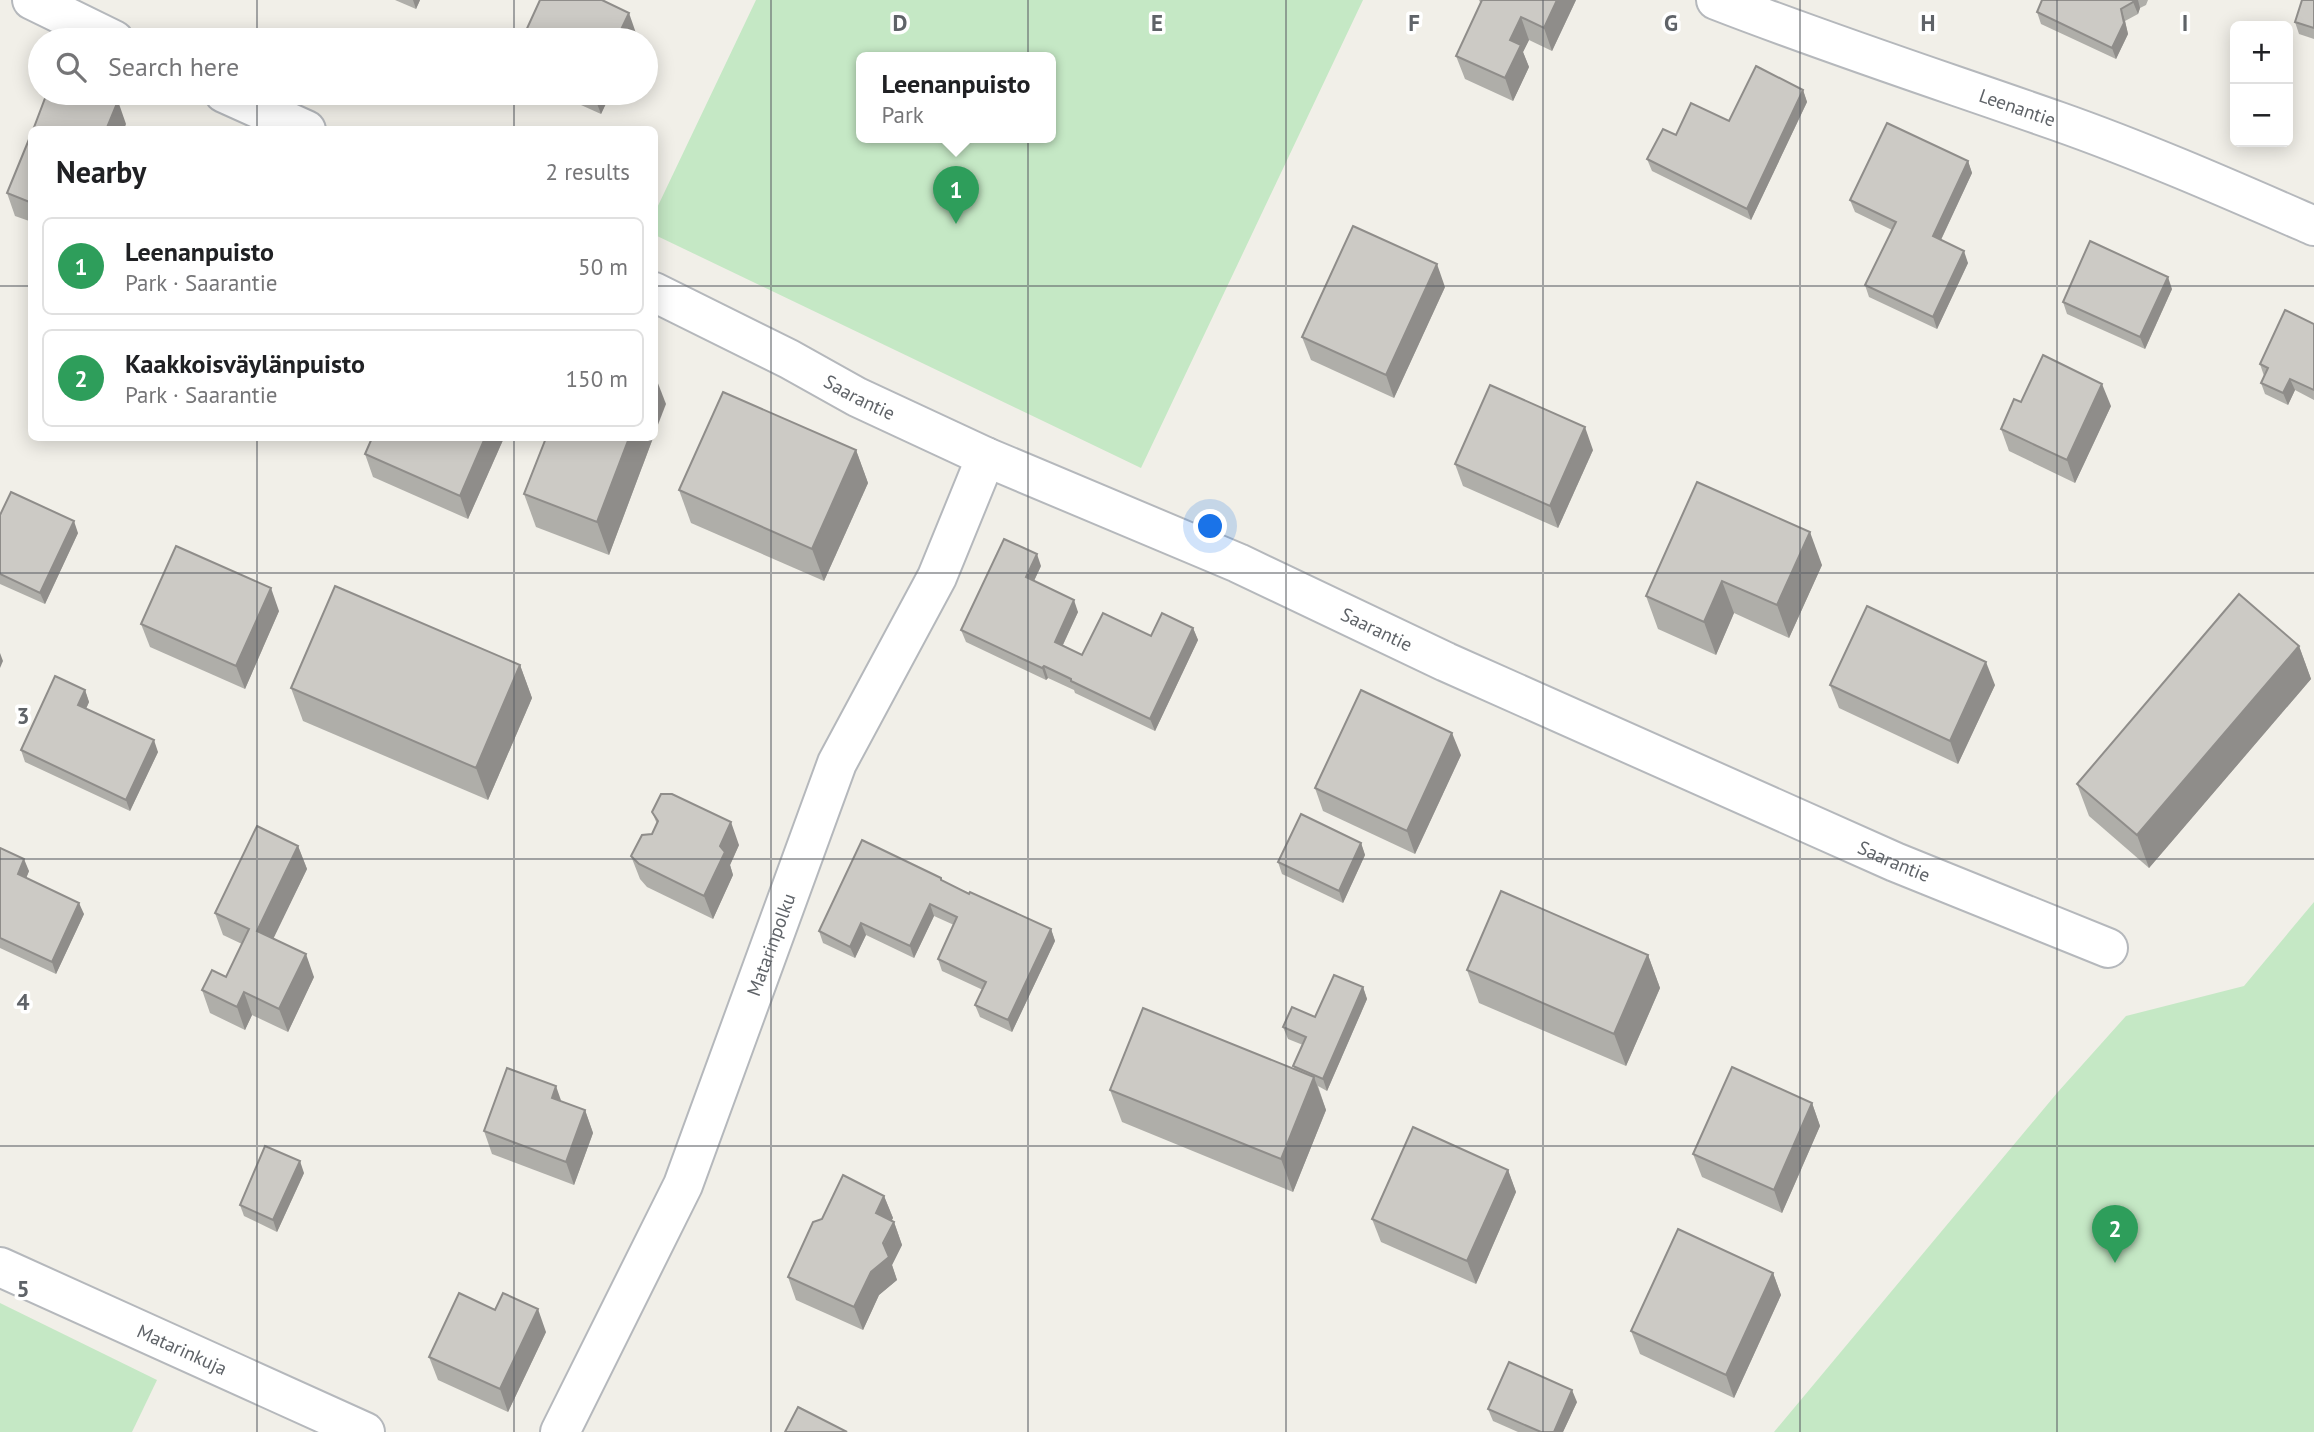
<!DOCTYPE html>
<meta charset="utf-8">
<style>
body{margin:0;font-family:"PT Sans",sans-serif;background:#f6f6f6;color:#202124}
.controls{position:absolute;right:21px;top:21px;display:grid;overflow:hidden;border-radius:10px;box-shadow:0 4px 18px #0003}
.controls button{width:63px;height:63px;display:grid;place-items:center;padding:0;border:0;border-bottom:2px solid #e0e0e0;background:#fff;color:#202124;font:35px sans-serif}
.you{position:absolute;left:1211px;top:527px;width:24px;height:24px;margin:-18px;border:5px solid #fff;border-radius:50%;background:#1a73e8;box-shadow:0 0 0 10px #1a73e833}
.badge{display:grid;place-items:center;width:46px;height:46px;border-radius:50%;background:#2563eb;color:#fff;font-size:23px;font-weight:700}
.pin{position:absolute;translate:-50% -58px;filter:drop-shadow(0 2px 4px #0008)}
.pin::after{content:'';position:absolute;top:37px;width:24px;height:21px;background:inherit;clip-path:polygon(0 0,100% 0,50% 100%)}
.popup{position:absolute;left:856px;top:52px;width:200px;height:91px;box-sizing:border-box;display:grid;place-content:center;border-radius:10px;background:#fff;filter:drop-shadow(0 2px 5px #0005);font-size:23px;white-space:nowrap;color:#757577}
.popup b{font-size:26px;color:#202124}
.popup::after{content:'';position:absolute;left:50%;top:100%;margin-left:-14px;border:14px solid transparent;border-top-color:#fff}
.list{margin:0;padding:0;list-style:none}
h2{display:flex;justify-content:space-between;align-items:center;height:91px;margin:0;padding:0 28px;font-size:30px}
h2 small{font-size:23px;font-weight:400;color:#757577}
.list li{display:grid;grid-template-columns:46px 1fr auto;gap:21px;align-items:center;box-sizing:border-box;height:98px;margin:0 14px 14px;padding:0 14px;border:2px solid #e0e0e0;border-radius:10px}
.list b{display:block;font-size:26px;white-space:nowrap}
.list p{margin:0;font-size:23px;white-space:nowrap;color:#757577}
.list em{font-size:23px;font-style:normal;color:#757577}
.icon{flex:none;width:38px;height:38px;fill:none;stroke:currentColor;stroke-width:2;stroke-linecap:round;stroke-linejoin:round}
.map{position:relative;flex:none;width:2314px;height:1432px;overflow:hidden}
.search{position:absolute;background:#fff;box-shadow:0 4px 18px #0003;left:28px;top:28px;width:630px;height:77px;display:flex;align-items:center;gap:18px;box-sizing:border-box;padding:0 24px;border-radius:38px;color:#757577;font-size:26px}
.panel{position:absolute;background:#fff;box-shadow:0 4px 18px #0003;left:28px;top:126px;width:630px;height:315px;border-radius:10px}
.map>svg:first-child{display:block}
.green{fill:#c5e8c5;fill-rule:evenodd}
.lines{fill:none;stroke-linecap:round;stroke-linejoin:round}
.minor-casing{stroke:#b5b8bc;stroke-width:42}
.minor{stroke:#fff;stroke-width:38}
.wall{fill:#afaea9}
.shaded-wall{fill:#8f8d8a}
.building{fill:#cccac5;stroke:#8f8d8a;stroke-width:2}
.grid{fill:none;stroke:#5f6368;stroke-width:2;stroke-opacity:0.55}
.labels{text-anchor:middle;dominant-baseline:central;stroke-width:7;stroke-linejoin:round;paint-order:stroke}
.street-label{font-size:19px;fill:#5f6368;stroke:#fff}
.grid-label{font-size:23px;text-anchor:middle;font-weight:bold;fill:#5f6368;stroke:#fff;stroke-width:7;stroke-linejoin:round;paint-order:stroke}
</style>
<div class="map">
<svg width="2314" height="1432" viewBox="0 0 2314 1432">
<rect width="100%" height="100%" fill="#f1efe8"/>
<g class="green">
<path d="M 756,0 L 1363,0 L 1141,468 L 655,235 L 655,212 ZM 862,58 L 1050,58 L 1050,138 L 862,138 Z"/>
<path d="M 2314,902 L 2314,1432 L 1774,1432 L 2057,1093 L 2126,1016 L 2244,986 Z"/>
<path d="M 0,1303 L 157,1380 L 132,1432 L 0,1432 Z"/>
</g>
<g class="lines">
<defs>
<g id="minor">
<path d="M 32,0 L 114,40"/>
<path id="s1" d="M 1716,0 C 1829,44 1943,81 2057,121 C 2145,152 2229,189 2314,226"/>
<path d="M 224,93 L 306,130"/>
<path id="s2" d="M 654,292 L 789,359 L 857,397 L 986,457 L 1238,563 L 1446,662 L 1895,862 L 2108,948"/>
<path id="s3" d="M 0,1267 L 365,1432"/>
<path id="s4" d="M 560,1432 L 683,1185 L 837,763 L 937,577 L 986,457"/>
</g>
</defs>
<use href="#minor" class="minor-casing"/>
<use href="#minor" class="minor"/>
</g>
<g class="wall">
<path d="M 395,0 L 420,0 L 416,9 Z"/>
<path d="M 1479,0 L 1576,0 L 1552,51 L 1529,40 L 1523,52 L 1529,67 L 1513,101 L 1465,79 L 1456,56 L 1481,4 Z"/>
<path d="M 2042,0 L 2148,0 L 2146,5 L 2140,8 L 2138,14 L 2125,21 L 2128,34 L 2116,59 L 2041,24 L 2037,12 Z"/>
<path d="M 2314,0 L 2314,39 L 2299,34 L 2295,22 Z"/>
<path d="M 524,35 L 637,36 L 635,40 L 525,40 Z"/>
<path d="M 1803,90 L 1807,102 L 1751,220 L 1652,171 L 1647,159 L 1676,135 L 1729,121 Z"/>
<path d="M 560,93 L 611,93 L 601,114 L 561,96 Z"/>
<path d="M 32,132 L 32,222 L 15,216 L 7,193 Z"/>
<path d="M 1968,161 L 1972,173 L 1941,240 L 1968,263 L 1937,329 L 1869,297 L 1865,285 L 1892,230 L 1855,212 L 1850,200 Z"/>
<path d="M 1445,287 L 1394,398 L 1311,360 L 1302,337 Z"/>
<path d="M 2172,289 L 2145,349 L 2067,314 L 2063,302 Z"/>
<path d="M 2314,324 L 2314,400 L 2295,390 L 2288,405 L 2265,394 L 2261,383 L 2264,376 L 2260,364 Z"/>
<path d="M 2021,402 L 2111,406 L 2075,483 L 2009,451 L 2001,429 Z"/>
<path d="M 372,438 L 502,438 L 503,440 L 468,519 L 373,477 L 365,454 Z"/>
<path d="M 546,438 L 653,438 L 609,555 L 536,527 L 524,494 Z"/>
<path d="M 856,450 L 868,483 L 824,581 L 691,523 L 679,490 Z"/>
<path d="M 1593,450 L 1558,528 L 1463,486 L 1455,464 Z"/>
<path d="M 1697,482 L 1822,565 L 1789,638 L 1734,613 L 1716,655 L 1658,629 L 1646,596 Z"/>
<path d="M 0,515 L 78,533 L 45,604 L 0,584 Z"/>
<path d="M 1041,566 L 1034,581 L 1078,612 L 1063,645 L 1082,655 L 1151,636 L 1193,628 L 1198,640 L 1155,731 L 1075,693 L 1074,690 L 1048,678 L 1046,680 L 966,642 L 961,630 Z"/>
<path d="M 279,611 L 245,689 L 150,647 L 141,624 Z"/>
<path d="M 2299,646 L 2311,679 L 2149,868 L 2089,816 L 2077,784 Z"/>
<path d="M 520,665 L 532,698 L 488,800 L 303,721 L 291,688 Z"/>
<path d="M 1830,685 L 1995,685 L 1958,764 L 1839,708 Z"/>
<path d="M 85,690 L 89,702 L 86,709 L 158,752 L 130,811 L 25,762 L 21,750 Z"/>
<path d="M 1461,755 L 1415,854 L 1323,811 L 1315,788 Z"/>
<path d="M 652,812 L 739,845 L 730,865 L 733,875 L 713,919 L 647,887 L 640,879 L 631,856 L 652,834 L 657,824 Z"/>
<path d="M 1361,843 L 1365,855 L 1343,903 L 1282,874 L 1278,862 Z"/>
<path d="M 298,846 L 307,869 L 273,938 L 314,977 L 288,1032 L 252,1015 L 245,1030 L 210,1013 L 202,990 L 226,977 L 242,944 L 223,935 L 215,913 Z"/>
<path d="M 0,848 L 29,871 L 26,878 L 84,914 L 56,974 L 0,948 Z"/>
<path d="M 942,881 L 1051,929 L 1055,941 L 1012,1032 L 980,1017 L 975,1005 L 983,990 L 942,971 L 938,959 L 954,925 L 934,916 L 914,958 L 866,935 L 855,958 L 823,943 L 819,931 Z"/>
<path d="M 1648,955 L 1660,988 L 1626,1066 L 1479,1003 L 1467,970 Z"/>
<path d="M 1363,987 L 1367,999 L 1327,1091 L 1318,1086 L 1326,1110 L 1293,1192 L 1122,1122 L 1110,1090 L 1295,1069 L 1293,1066 L 1303,1045 L 1288,1039 L 1283,1027 L 1315,1017 Z"/>
<path d="M 561,1101 L 585,1110 L 593,1133 L 574,1185 L 492,1154 L 484,1131 Z"/>
<path d="M 1812,1103 L 1820,1126 L 1782,1213 L 1702,1177 L 1693,1154 Z"/>
<path d="M 1508,1170 L 1516,1192 L 1476,1284 L 1381,1242 L 1372,1219 Z"/>
<path d="M 304,1173 L 277,1232 L 244,1216 L 240,1205 Z"/>
<path d="M 884,1196 L 893,1218 L 891,1221 L 894,1222 L 902,1245 L 892,1265 L 897,1280 L 879,1295 L 863,1330 L 796,1300 L 788,1277 Z"/>
<path d="M 1773,1273 L 1781,1295 L 1734,1398 L 1640,1354 L 1631,1331 Z"/>
<path d="M 495,1310 L 546,1332 L 508,1412 L 438,1380 L 429,1357 Z"/>
<path d="M 1577,1402 L 1563,1432 L 1518,1432 L 1493,1421 L 1488,1409 Z"/>
</g>
<g class="shaded-wall">
<path d="M 413,0 L 420,0 L 416,9 Z"/>
<path d="M 1557,0 L 1576,0 L 1552,51 L 1544,28 Z"/>
<path d="M 2134,0 L 2138,0 L 2140,8 L 2138,14 L 2133,2 Z"/>
<path d="M 2121,9 L 2125,21 L 2128,34 L 2116,59 L 2112,48 Z"/>
<path d="M 629,13 L 637,36 L 635,40 L 616,40 Z"/>
<path d="M 1521,17 L 1529,40 L 1523,52 L 1529,67 L 1513,101 L 1505,78 L 1510,40 Z"/>
<path d="M 1803,90 L 1807,102 L 1751,220 L 1747,209 Z"/>
<path d="M 593,93 L 611,93 L 601,114 Z"/>
<path d="M 118,101 L 126,124 L 124,130 L 106,130 Z"/>
<path d="M 1968,161 L 1972,173 L 1937,248 L 1933,236 Z"/>
<path d="M 1964,251 L 1968,263 L 1937,329 L 1933,317 Z"/>
<path d="M 1437,264 L 1445,287 L 1394,398 L 1386,375 Z"/>
<path d="M 2168,277 L 2172,289 L 2145,349 L 2140,337 Z"/>
<path d="M 654,373 L 666,404 L 654,435 Z"/>
<path d="M 2290,379 L 2295,390 L 2288,405 L 2283,393 Z"/>
<path d="M 2102,384 L 2111,406 L 2075,483 L 2067,460 Z"/>
<path d="M 1585,427 L 1593,450 L 1558,528 L 1550,506 Z"/>
<path d="M 485,438 L 502,438 L 503,440 L 468,519 L 460,496 Z"/>
<path d="M 629,438 L 653,438 L 609,555 L 597,522 Z"/>
<path d="M 856,450 L 868,483 L 824,581 L 812,549 Z"/>
<path d="M 74,521 L 78,533 L 45,604 L 40,593 Z"/>
<path d="M 1810,532 L 1822,565 L 1789,638 L 1777,605 Z"/>
<path d="M 1037,554 L 1041,566 L 1030,589 L 1026,577 Z"/>
<path d="M 1722,581 L 1734,613 L 1716,655 L 1704,622 Z"/>
<path d="M 271,588 L 279,611 L 245,689 L 236,666 Z"/>
<path d="M 1074,600 L 1078,612 L 1059,653 L 1055,642 Z"/>
<path d="M 1193,628 L 1198,640 L 1155,731 L 1150,719 Z"/>
<path d="M 2299,646 L 2311,679 L 2149,868 L 2137,835 Z"/>
<path d="M 0,653 L 3,661 L 0,668 Z"/>
<path d="M 1986,662 L 1995,685 L 1958,764 L 1950,741 Z"/>
<path d="M 520,665 L 532,698 L 488,800 L 476,768 Z"/>
<path d="M 1044,666 L 1048,678 L 1046,680 L 1042,668 Z"/>
<path d="M 85,690 L 89,702 L 82,717 L 78,705 Z"/>
<path d="M 1452,733 L 1461,755 L 1415,854 L 1407,831 Z"/>
<path d="M 154,740 L 158,752 L 130,811 L 126,800 Z"/>
<path d="M 731,822 L 739,845 L 730,865 L 733,875 L 713,919 L 704,896 L 720,846 Z"/>
<path d="M 1361,843 L 1365,855 L 1343,903 L 1339,891 Z"/>
<path d="M 298,846 L 307,869 L 266,954 L 257,931 Z"/>
<path d="M 24,859 L 29,871 L 23,886 L 18,874 Z"/>
<path d="M 79,903 L 84,914 L 56,974 L 52,962 Z"/>
<path d="M 930,904 L 934,916 L 914,958 L 910,946 Z"/>
<path d="M 861,923 L 866,935 L 855,958 L 850,947 Z"/>
<path d="M 1051,929 L 1055,941 L 1012,1032 L 1008,1020 Z"/>
<path d="M 306,954 L 314,977 L 288,1032 L 279,1009 Z"/>
<path d="M 1648,955 L 1660,988 L 1626,1066 L 1614,1034 Z"/>
<path d="M 1363,987 L 1367,999 L 1327,1091 L 1323,1079 Z"/>
<path d="M 244,992 L 252,1015 L 245,1030 L 237,1007 Z"/>
<path d="M 1314,1077 L 1326,1110 L 1293,1192 L 1281,1159 Z"/>
<path d="M 556,1086 L 564,1109 L 552,1098 Z"/>
<path d="M 1812,1103 L 1820,1126 L 1782,1213 L 1774,1190 Z"/>
<path d="M 585,1110 L 593,1133 L 574,1185 L 566,1162 Z"/>
<path d="M 300,1161 L 304,1173 L 277,1232 L 273,1220 Z"/>
<path d="M 1508,1170 L 1516,1192 L 1476,1284 L 1467,1261 Z"/>
<path d="M 884,1196 L 893,1218 L 884,1235 L 876,1213 Z"/>
<path d="M 894,1222 L 902,1245 L 892,1265 L 897,1280 L 879,1295 L 863,1330 L 854,1307 Z"/>
<path d="M 1773,1273 L 1781,1295 L 1734,1398 L 1726,1375 Z"/>
<path d="M 538,1309 L 546,1332 L 508,1412 L 500,1389 Z"/>
<path d="M 1572,1390 L 1577,1402 L 1563,1432 L 1554,1432 Z"/>
</g>
<g class="building">
<path d="M 540,0 L 602,0 L 629,13 L 616,40 L 535,40 L 524,35 Z"/>
<path d="M 1482,0 L 1557,0 L 1544,28 L 1521,17 L 1510,40 L 1521,45 L 1505,78 L 1456,56 Z"/>
<path d="M 2042,0 L 2134,0 L 2133,2 L 2121,9 L 2124,23 L 2112,48 L 2037,12 Z"/>
<path d="M 2302,0 L 2314,0 L 2314,28 L 2295,22 Z"/>
<path d="M 1756,66 L 1803,90 L 1747,209 L 1647,159 L 1663,129 L 1676,135 L 1691,103 L 1729,121 Z"/>
<path d="M 47,93 L 98,93 L 118,101 L 106,130 L 33,130 Z"/>
<path d="M 1887,123 L 1968,161 L 1933,236 L 1964,251 L 1933,317 L 1865,285 L 1896,222 L 1850,200 Z"/>
<path d="M 32,132 L 32,203 L 7,193 Z"/>
<path d="M 1353,226 L 1437,264 L 1386,375 L 1302,337 Z"/>
<path d="M 2090,241 L 2168,277 L 2140,337 L 2063,302 Z"/>
<path d="M 2285,310 L 2314,324 L 2314,390 L 2290,379 L 2283,393 L 2261,383 L 2268,368 L 2260,364 Z"/>
<path d="M 2043,355 L 2102,384 L 2067,460 L 2001,429 L 2014,399 L 2021,402 Z"/>
<path d="M 1490,385 L 1585,427 L 1550,506 L 1455,464 Z"/>
<path d="M 723,392 L 856,450 L 812,549 L 679,490 Z"/>
<path d="M 372,438 L 485,438 L 460,496 L 365,454 Z"/>
<path d="M 546,438 L 629,438 L 597,522 L 524,494 Z"/>
<path d="M 1697,482 L 1810,532 L 1777,605 L 1722,581 L 1704,622 L 1646,596 Z"/>
<path d="M 11,492 L 74,521 L 40,593 L 0,574 L 0,515 Z"/>
<path d="M 1004,539 L 1037,554 L 1026,577 L 1074,600 L 1055,642 L 1082,655 L 1103,613 L 1151,636 L 1162,613 L 1193,628 L 1150,719 L 1071,681 L 1071,679 L 1044,666 L 1042,668 L 961,630 Z"/>
<path d="M 176,546 L 271,588 L 236,666 L 141,624 Z"/>
<path d="M 335,586 L 520,665 L 476,768 L 291,688 Z"/>
<path d="M 2239,594 L 2299,646 L 2137,835 L 2077,784 Z"/>
<path d="M 1867,606 L 1986,662 L 1950,741 L 1830,685 Z"/>
<path d="M 55,676 L 85,690 L 78,705 L 154,740 L 126,800 L 21,750 Z"/>
<path d="M 1361,690 L 1452,733 L 1407,831 L 1315,788 Z"/>
<path d="M 661,794 L 672,794 L 731,822 L 720,846 L 725,852 L 704,896 L 639,864 L 631,856 L 642,835 L 652,834 L 658,821 L 652,812 Z"/>
<path d="M 1301,814 L 1361,843 L 1339,891 L 1278,862 Z"/>
<path d="M 257,826 L 298,846 L 257,931 L 306,954 L 279,1009 L 244,992 L 237,1007 L 202,990 L 212,970 L 226,977 L 249,929 L 215,913 Z"/>
<path d="M 862,840 L 941,878 L 941,880 L 969,894 L 970,892 L 1051,929 L 1008,1020 L 975,1005 L 986,982 L 938,959 L 957,917 L 930,904 L 910,946 L 861,923 L 850,947 L 819,931 Z"/>
<path d="M 0,848 L 24,859 L 18,874 L 79,903 L 52,962 L 0,938 Z"/>
<path d="M 1501,891 L 1648,955 L 1614,1034 L 1467,970 Z"/>
<path d="M 1334,975 L 1363,987 L 1323,1079 L 1293,1066 L 1306,1037 L 1283,1027 L 1292,1007 L 1315,1017 Z"/>
<path d="M 1143,1008 L 1314,1077 L 1281,1159 L 1110,1090 Z"/>
<path d="M 1732,1067 L 1812,1103 L 1774,1190 L 1693,1154 Z"/>
<path d="M 507,1068 L 556,1086 L 552,1098 L 585,1110 L 566,1162 L 484,1131 Z"/>
<path d="M 1413,1127 L 1508,1170 L 1467,1261 L 1372,1219 Z"/>
<path d="M 265,1146 L 300,1161 L 273,1220 L 240,1205 Z"/>
<path d="M 843,1175 L 884,1196 L 876,1213 L 894,1222 L 883,1243 L 889,1257 L 871,1272 L 854,1307 L 788,1277 L 813,1222 L 822,1219 Z"/>
<path d="M 1678,1229 L 1773,1273 L 1726,1375 L 1631,1331 Z"/>
<path d="M 459,1293 L 495,1310 L 503,1293 L 538,1309 L 500,1389 L 429,1357 Z"/>
<path d="M 1509,1362 L 1572,1390 L 1554,1432 L 1541,1432 L 1488,1409 Z"/>
<path d="M 798,1407 L 847,1432 L 785,1432 Z"/>
</g>
<path class="grid" d="M 257,0 L 257,40M 514,0 L 514,40M 771,0 L 771,1432M 1028,0 L 1028,1432M 1286,0 L 1286,1432M 1543,0 L 1543,1432M 1800,0 L 1800,1432M 2057,0 L 2057,1432M 257,93 L 257,130M 514,93 L 514,130M 0,286 L 32,286M 654,286 L 2314,286M 257,438 L 257,1432M 514,438 L 514,1432M 0,573 L 2314,573M 0,859 L 2314,859M 0,1146 L 2314,1146"/>
<g class="labels">
<g class="street-label">
<text stroke="none"><textPath href="#s1" startOffset="320">Leenantie</textPath></text>
<text stroke="none"><textPath href="#s2" startOffset="231">Saarantie</textPath></text>
<text stroke="none"><textPath href="#s2" startOffset="798">Saarantie</textPath></text>
<text stroke="none"><textPath href="#s2" startOffset="1365">Saarantie</textPath></text>
<text stroke="none"><textPath href="#s4" startOffset="532">Matarinpolku</textPath></text>
<text stroke="none"><textPath href="#s3" startOffset="200">Matarinkuja</textPath></text>
</g>
</g>
<g class="grid-label">
<text x="900" y="31">D</text>
<text x="1157" y="31">E</text>
<text x="1414" y="31">F</text>
<text x="1671" y="31">G</text>
<text x="1928" y="31">H</text>
<text x="2185" y="31">I</text>
<text x="23" y="724">3</text>
<text x="23" y="1010">4</text>
<text x="23" y="1297">5</text>
</g>
</svg>
<div class="controls">
<button>+</button>
<button>−</button>
</div>
<div class="you"></div>
<div class="pin badge" style="left:956px;top:224px;background:#2e9e5b">1</div>
<div class="popup"><b>Leenanpuisto</b>Park</div>
<div class="pin badge" style="left:2115px;top:1263px;background:#2e9e5b">2</div>
<div class="search"><svg class="icon" aria-label="search" viewBox="0 0 24 24"><circle cx="10" cy="10" r="6"/><path d="M15 15l6 6"/></svg>Search here</div>
<section class="panel">
<h2>Nearby<small>2 results</small></h2>
<ul class="list">
<li><span class="badge" style="background:#2e9e5b">1</span><div><b>Leenanpuisto</b><p>Park · Saarantie</p></div><em>50 m</em></li>
<li><span class="badge" style="background:#2e9e5b">2</span><div><b>Kaakkoisväylänpuisto</b><p>Park · Saarantie</p></div><em>150 m</em></li>
</ul>
</section>
</div>
